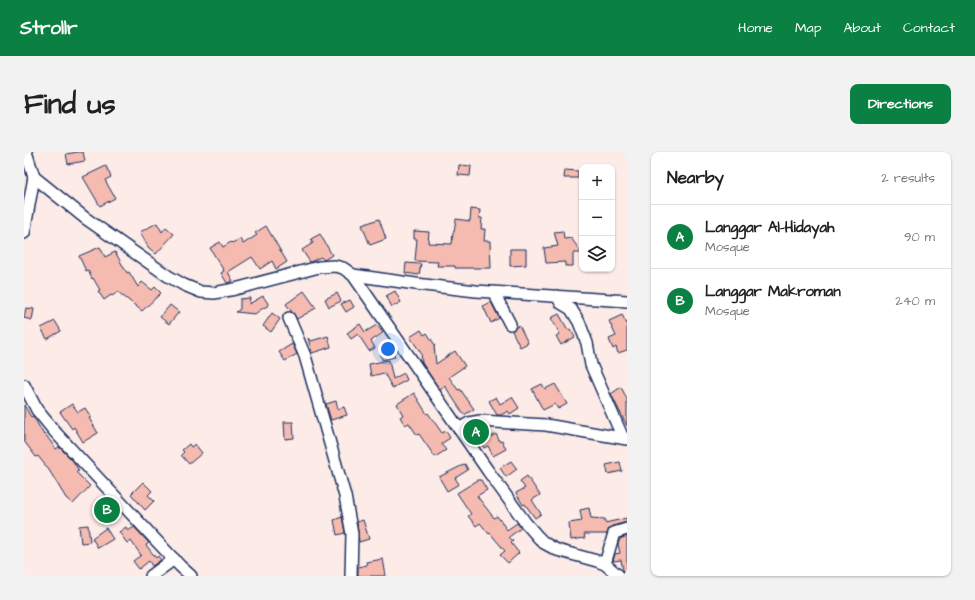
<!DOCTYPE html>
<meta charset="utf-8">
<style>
body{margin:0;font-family:"Architects Daughter",sans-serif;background:#f2f2f2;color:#222}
.controls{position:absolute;right:12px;top:12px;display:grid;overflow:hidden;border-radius:8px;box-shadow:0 1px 3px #0004}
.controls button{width:36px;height:36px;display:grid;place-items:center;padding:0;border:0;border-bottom:1px solid #e0e0e0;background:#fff;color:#222;font:20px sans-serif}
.you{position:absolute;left:364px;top:197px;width:14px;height:14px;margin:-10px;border:3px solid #fff;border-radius:50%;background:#1a73e8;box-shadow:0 0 0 6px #1a73e833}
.badge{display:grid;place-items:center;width:26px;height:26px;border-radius:50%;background:#0b8043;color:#fff;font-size:13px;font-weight:700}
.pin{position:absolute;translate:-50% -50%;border:2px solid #fff;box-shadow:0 1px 4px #0006}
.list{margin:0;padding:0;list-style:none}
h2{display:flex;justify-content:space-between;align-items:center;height:52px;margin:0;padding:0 16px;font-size:17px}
h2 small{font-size:13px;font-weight:400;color:#767676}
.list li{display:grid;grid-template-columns:26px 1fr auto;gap:12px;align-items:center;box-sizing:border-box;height:64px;padding:0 16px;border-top:1px solid #e0e0e0}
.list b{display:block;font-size:15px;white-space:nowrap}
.list p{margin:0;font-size:13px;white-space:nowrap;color:#767676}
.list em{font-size:13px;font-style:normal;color:#767676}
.icon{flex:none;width:22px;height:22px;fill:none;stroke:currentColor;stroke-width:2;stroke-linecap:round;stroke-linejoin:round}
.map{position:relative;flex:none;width:603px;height:424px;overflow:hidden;border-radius:8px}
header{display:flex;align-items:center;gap:24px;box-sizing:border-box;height:56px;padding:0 20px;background:#0b8043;color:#fff}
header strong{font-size:19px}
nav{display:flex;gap:22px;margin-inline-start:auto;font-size:14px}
.intro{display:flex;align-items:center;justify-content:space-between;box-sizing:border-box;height:96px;padding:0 24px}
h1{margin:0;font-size:28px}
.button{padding:10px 18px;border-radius:8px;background:#0b8043;color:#fff;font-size:14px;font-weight:700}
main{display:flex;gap:24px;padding:0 24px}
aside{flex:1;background:#fff;border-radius:8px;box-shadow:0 1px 3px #0004}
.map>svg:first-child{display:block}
.building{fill:#f5bbb0;stroke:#1b2f5e}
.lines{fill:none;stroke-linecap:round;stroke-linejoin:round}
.minor-casing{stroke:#1b2f5e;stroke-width:14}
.minor{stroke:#fff;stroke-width:11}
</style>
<header>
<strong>Strollr</strong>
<nav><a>Home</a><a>Map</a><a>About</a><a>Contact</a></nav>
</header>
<div class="intro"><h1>Find us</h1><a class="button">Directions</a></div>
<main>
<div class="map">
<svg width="603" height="424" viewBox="0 0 603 424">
<rect width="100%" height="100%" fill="#fcebe7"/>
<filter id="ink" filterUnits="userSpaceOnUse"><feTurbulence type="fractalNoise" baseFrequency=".025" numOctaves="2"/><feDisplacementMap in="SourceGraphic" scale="8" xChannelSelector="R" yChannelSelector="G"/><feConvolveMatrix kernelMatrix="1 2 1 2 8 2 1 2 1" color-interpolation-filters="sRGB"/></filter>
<g filter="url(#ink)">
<g class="building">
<path d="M 54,0 L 59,0 L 61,9 L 44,12 L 42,2 Z"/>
<path d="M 435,13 L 447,14 L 446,24 L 434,23 Z"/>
<path d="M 82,14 L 87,25 L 81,28 L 91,46 L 76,54 L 59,25 Z"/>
<path d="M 541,18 L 554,19 L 554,26 L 540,26 Z"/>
<path d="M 447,57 L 456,58 L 455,66 L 458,66 L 457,77 L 461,77 L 460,89 L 466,89 L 467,116 L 431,116 L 431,114 L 413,114 L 414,110 L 391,109 L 393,87 L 390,87 L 390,79 L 405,80 L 404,91 L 428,92 L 429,80 L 430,80 L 432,67 L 446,69 Z"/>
<path d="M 355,67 L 362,87 L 346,93 L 338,73 Z"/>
<path d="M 133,71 L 138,80 L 142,75 L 150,82 L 132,102 L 124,95 L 116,80 Z"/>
<path d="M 242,74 L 263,110 L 252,117 L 248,109 L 236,117 L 228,105 L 204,120 L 209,129 L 203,131 L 197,121 L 200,119 L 186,96 L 196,90 L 199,95 L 207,90 L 208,91 L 216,87 L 219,92 L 233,83 L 231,81 Z"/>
<path d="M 539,79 L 540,87 L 547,86 L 558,101 L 549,101 L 549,114 L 541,114 L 541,110 L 522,111 L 520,96 L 534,94 L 530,80 Z"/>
<path d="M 296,82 L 308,103 L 300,108 L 297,105 L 286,110 L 278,98 L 289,91 L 287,87 Z"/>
<path d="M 76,95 L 81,105 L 91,100 L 103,121 L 105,120 L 114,135 L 118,130 L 128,138 L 131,135 L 137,141 L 118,159 L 94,140 L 88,144 L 87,143 L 80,148 L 74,139 L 76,138 L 69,126 L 68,127 L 64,118 L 62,119 L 55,104 Z"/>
<path d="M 486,97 L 502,97 L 502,113 L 486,114 Z"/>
<path d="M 382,111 L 397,112 L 395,123 L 381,121 Z"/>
<path d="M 280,139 L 292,156 L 273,167 L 262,152 Z"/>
<path d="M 371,139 L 377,150 L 368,155 L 362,144 Z"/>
<path d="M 313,141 L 317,149 L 305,155 L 301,147 Z"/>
<path d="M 239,144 L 245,153 L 236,158 L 231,162 L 212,160 L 216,157 L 216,147 L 226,146 L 225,152 Z"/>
<path d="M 326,148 L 330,155 L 322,160 L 317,152 Z"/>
<path d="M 467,150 L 475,166 L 467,171 L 459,154 Z"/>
<path d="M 146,153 L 155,160 L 145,172 L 136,165 Z"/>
<path d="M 2,156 L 10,157 L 8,168 L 0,166 Z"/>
<path d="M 248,161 L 256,167 L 247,180 L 239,174 Z"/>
<path d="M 535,162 L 544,178 L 546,177 L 551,185 L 537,193 L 532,184 L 536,182 L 527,166 Z"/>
<path d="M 598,163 L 603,172 L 603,198 L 594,201 L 592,195 L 589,197 L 585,187 L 592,184 L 585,169 Z"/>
<path d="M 31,169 L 37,179 L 23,187 L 17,176 Z"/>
<path d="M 336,172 L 341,180 L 353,173 L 359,181 L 347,189 L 351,196 L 345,199 L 334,182 L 327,187 L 323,181 Z"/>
<path d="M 495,173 L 504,191 L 496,195 L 488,179 Z"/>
<path d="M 397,178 L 400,183 L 403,181 L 411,193 L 410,194 L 412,212 L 431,199 L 441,214 L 425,225 L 434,238 L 436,237 L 450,257 L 440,263 L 421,234 L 416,238 L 398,211 L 397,201 L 386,185 Z"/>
<path d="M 304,184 L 307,195 L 288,201 L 284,186 L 287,189 Z"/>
<path d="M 268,192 L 273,202 L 261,209 L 255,200 Z"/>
<path d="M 369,196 L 371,205 L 358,208 L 356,199 Z"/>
<path d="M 365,208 L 369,227 L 380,221 L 383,228 L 370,235 L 371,236 L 369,237 L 360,221 L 347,224 L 345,212 Z"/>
<path d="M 518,232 L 521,237 L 531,232 L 543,252 L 534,257 L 531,252 L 519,258 L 508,237 Z"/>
<path d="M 597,235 L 603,247 L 603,274 L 587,242 Z"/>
<path d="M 390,241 L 403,262 L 404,261 L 418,281 L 422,279 L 426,286 L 417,292 L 422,298 L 411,305 L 395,282 L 393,283 L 385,271 L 381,273 L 376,265 L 379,263 L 373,252 Z"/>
<path d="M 472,245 L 476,252 L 488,245 L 495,256 L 486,262 L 484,259 L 477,263 L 473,263 L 465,249 Z"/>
<path d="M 312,249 L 314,257 L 320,255 L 323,263 L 307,268 L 302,252 Z"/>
<path d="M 48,252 L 54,260 L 61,256 L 67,265 L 65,266 L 74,281 L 59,290 L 50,275 L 48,277 L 36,260 Z"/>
<path d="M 0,253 L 7,265 L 9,264 L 20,283 L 21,282 L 32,297 L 35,295 L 49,309 L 55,319 L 52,320 L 66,334 L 49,352 L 42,346 L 25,318 L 14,304 L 12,305 L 0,289 Z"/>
<path d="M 260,270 L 269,270 L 270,286 L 261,287 Z"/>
<path d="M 456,276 L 459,282 L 450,286 L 446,279 Z"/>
<path d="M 472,282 L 476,290 L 478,289 L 482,297 L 469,304 L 464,294 L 460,296 L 457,290 Z"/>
<path d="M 165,292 L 167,295 L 171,292 L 178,301 L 165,312 L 157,303 L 160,300 L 158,298 Z"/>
<path d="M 487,309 L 493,317 L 482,325 L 476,316 Z"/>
<path d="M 596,310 L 598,319 L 584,322 L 582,313 Z"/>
<path d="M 441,312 L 444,318 L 431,326 L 435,332 L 423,339 L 415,325 Z"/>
<path d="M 503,324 L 516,343 L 508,348 L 517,362 L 511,366 L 501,352 L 499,353 L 492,341 L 501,336 L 496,329 Z"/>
<path d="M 454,328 L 457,328 L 463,338 L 453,344 L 470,366 L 473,364 L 483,378 L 493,371 L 497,376 L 485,385 L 489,389 L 487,391 L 495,401 L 484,411 L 476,403 L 481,399 L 466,381 L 465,382 L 456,371 L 452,374 L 444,364 L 447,362 L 433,341 Z"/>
<path d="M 119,330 L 128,339 L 124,343 L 130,349 L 121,358 L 107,342 Z"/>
<path d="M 84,349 L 92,358 L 83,367 L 74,358 Z"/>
<path d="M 565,356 L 567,366 L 581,367 L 581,371 L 603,366 L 603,370 L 588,374 L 585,376 L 583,382 L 560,382 L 561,386 L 547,388 L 545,371 L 558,369 L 556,358 Z"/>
<path d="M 318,365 L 321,381 L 313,383 L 310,368 Z"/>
<path d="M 339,368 L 345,387 L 335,390 L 333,370 Z"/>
<path d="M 64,373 L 66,390 L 57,391 L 55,374 Z"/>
<path d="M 102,375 L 104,379 L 110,375 L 125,391 L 122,393 L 132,406 L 134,404 L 137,408 L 128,414 L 125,409 L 115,417 L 109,409 L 117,403 L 107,389 L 103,391 L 95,380 Z"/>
<path d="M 82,376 L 89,387 L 74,396 L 68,386 Z"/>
<path d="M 603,384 L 603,420 L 601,421 L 599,418 L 597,408 L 589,409 L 591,402 L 596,401 L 594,392 L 596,387 Z"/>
<path d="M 359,407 L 362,424 L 334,424 L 334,415 L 343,413 L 342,410 Z"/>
</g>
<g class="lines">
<defs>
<g id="minor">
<path d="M 2,0 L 10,25 L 61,66 L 144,124 L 160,133 L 177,140 L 190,141 L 211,137 L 295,115 L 311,114 L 319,116 L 329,123 L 464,319 L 501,370 L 514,385 L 520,391 L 533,398 L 573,409 L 581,412 L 595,424"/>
<path d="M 0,81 L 10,25"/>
<path d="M 329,123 L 392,132 L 452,139 L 603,149"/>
<path d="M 470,141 L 486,172"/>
<path d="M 533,144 L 537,151 L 547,157 L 555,170 L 563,191 L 567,213 L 599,286"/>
<path d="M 265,166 L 281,204 L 321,344 L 328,382 L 327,424"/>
<path d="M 0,233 L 13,258 L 31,280 L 156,414 L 167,424"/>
<path d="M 435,277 L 445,271 L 456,269 L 522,273 L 603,287"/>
<path d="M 581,412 L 590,381 L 603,377"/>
<path d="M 127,424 L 150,407"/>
</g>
</defs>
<use href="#minor" class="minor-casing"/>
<use href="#minor" class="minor"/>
</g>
</g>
</svg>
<div class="controls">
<button>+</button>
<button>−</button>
<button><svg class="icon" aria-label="layers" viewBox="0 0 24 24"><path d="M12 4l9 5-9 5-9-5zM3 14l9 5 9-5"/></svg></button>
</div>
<div class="you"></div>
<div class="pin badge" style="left:452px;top:280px">A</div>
<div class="pin badge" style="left:83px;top:358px">B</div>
</div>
<aside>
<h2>Nearby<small>2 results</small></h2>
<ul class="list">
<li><span class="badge">A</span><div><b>Langgar Al-Hidayah</b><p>Mosque</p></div><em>90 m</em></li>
<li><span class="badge">B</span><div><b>Langgar Makroman</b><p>Mosque</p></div><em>240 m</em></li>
</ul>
</aside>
</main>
